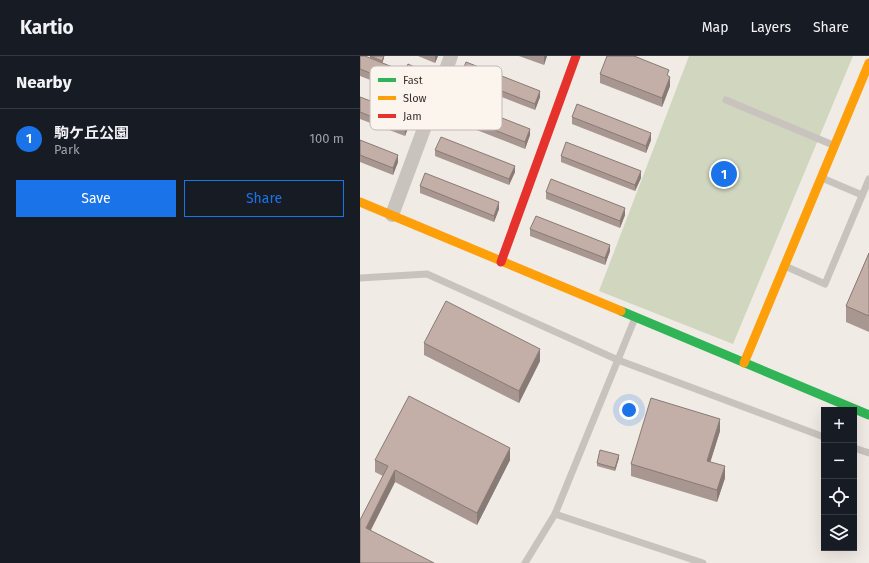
<!DOCTYPE html>
<meta charset="utf-8">
<style>
body{margin:0;font-family:"Fira Sans","Noto Sans JP",sans-serif;background:#20242c;color:#f1f3f6}
.controls{position:absolute;right:12px;bottom:12px;display:grid;overflow:hidden;border-radius:0px;box-shadow:0 4px 16px #0002}
.controls button{width:36px;height:36px;display:grid;place-items:center;padding:0;border:0;border-bottom:1px solid #363941;background:#171b24;color:#f1f3f6;font:20px sans-serif}
.you{position:absolute;left:269px;top:354px;width:14px;height:14px;margin:-10px;border:3px solid #fff;border-radius:50%;background:#1a73e8;box-shadow:0 0 0 6px #1a73e833}
.badge{display:grid;place-items:center;width:26px;height:26px;border-radius:50%;background:#1a73e8;color:#fff;font-size:13px;font-weight:700}
.pin{position:absolute;translate:-50% -50%;border:2px solid #fff;box-shadow:0 1px 4px #0006}
.list{margin:0;padding:0;list-style:none}
h2{display:flex;justify-content:space-between;align-items:center;height:52px;margin:0;padding:0 16px;font-size:17px}
h2 small{font-size:13px;font-weight:400;color:#9ea1a6}
.list li{display:grid;grid-template-columns:26px 1fr auto;gap:12px;align-items:center;box-sizing:border-box;height:60px;padding:0 16px;border-top:1px solid #363941}
.list b{display:block;font-size:15px;white-space:nowrap}
.list p{margin:0;font-size:13px;white-space:nowrap;color:#9ea1a6}
.list em{font-size:13px;font-style:normal;color:#9ea1a6}
.actions{display:flex;gap:8px;padding:12px 16px}
.actions a{flex:1;padding:9px 0;border:1px solid #1a73e8;border-radius:0px;text-align:center;font-size:14px;color:#1a73e8}
.actions .main{background:#1a73e8;color:#fff}
.icon{flex:none;width:22px;height:22px;fill:none;stroke:currentColor;stroke-width:2;stroke-linecap:round;stroke-linejoin:round}
.map{position:relative;flex:none;width:509px;height:507px;overflow:hidden}
header{display:flex;align-items:center;gap:24px;box-sizing:border-box;height:56px;padding:0 20px;background:#171b24;border-bottom:1px solid #363941}
header strong{font-size:19px}
nav{display:flex;gap:22px;margin-inline-start:auto;font-size:14px}
main{display:flex}
aside{flex:1;background:#171b24}
.map>svg:first-child{display:block}
.green{fill:#d1d6bf}
.lines{fill:none;stroke-linecap:round;stroke-linejoin:round}
.lane{stroke:#c9c3be;stroke-width:7}
.street{stroke:#c9c3be;stroke-width:14}
.fast{stroke:#30b455;stroke-width:9}
.slow{stroke:#ff9f0a;stroke-width:9}
.jam{stroke:#e5322d;stroke-width:9}
.wall{fill:#a89690}
.shaded-wall{fill:#887a75}
.building{fill:#c3afa7;stroke:#887a75}
.key{fill:#fbf5ee;stroke:#c1bab4;stroke-width:1}
.key-label{font-size:11px;fill:#3b302b}
</style>
<header>
<strong>Kartio</strong>
<nav><a>Map</a><a>Layers</a><a>Share</a></nav>
</header>
<main>
<aside>
<h2>Nearby<small></small></h2>
<ul class="list">
<li><span class="badge">1</span><div><b>駒ケ丘公園</b><p>Park</p></div><em>100 m</em></li>
</ul>
<div class="actions"><a class="main">Save</a><a>Share</a></div>
</aside>
<div class="map">
<svg width="509" height="507" viewBox="0 0 509 507">
<rect width="100%" height="100%" fill="#f0ebe5"/>
<path class="green" d="M 329,0 L 493,0 L 373,288 L 239,235 Z"/>
<g class="lines">
<g class="lane">
<path d="M 366,44 L 473,89"/>
<path d="M 462,122 L 502,139"/>
<path d="M 425,210 L 465,228 L 509,123"/>
<path d="M 0,222 L 67,218 L 258,304 L 464,381"/>
<path d="M 494,392 L 509,397"/>
<path d="M 195,458 L 343,507"/>
<path d="M 165,507 L 195,458 L 275,262"/>
</g>
<path class="street" d="M 32,159 L 91,0"/>
<path class="fast" d="M 261,255 L 509,359"/>
<g class="slow">
<path d="M 0,146 L 261,255"/>
<path d="M 384,307 L 509,7"/>
</g>
<path class="jam" d="M 141,206 L 216,0"/>
</g>
<g class="wall">
<path d="M 0,0 L 10,2 L 10,0 L 24,0 L 22,7 L 45,16 L 45,15 L 59,16 L 57,21 L 65,30 L 60,43 L 0,20 Z"/>
<path d="M 58,0 L 78,0 L 75,7 Z"/>
<path d="M 159,0 L 187,0 L 184,9 Z"/>
<path d="M 240,18 L 309,20 L 310,30 L 302,51 L 240,27 Z"/>
<path d="M 101,19 L 180,41 L 175,54 L 101,25 Z"/>
<path d="M 0,41 L 50,67 L 45,80 L 0,63 Z"/>
<path d="M 91,57 L 170,79 L 165,93 L 91,64 Z"/>
<path d="M 212,61 L 291,84 L 286,97 L 212,68 Z"/>
<path d="M 0,84 L 38,106 L 33,119 L 0,106 Z"/>
<path d="M 75,94 L 155,116 L 149,129 L 75,100 Z"/>
<path d="M 201,100 L 281,122 L 275,135 L 201,106 Z"/>
<path d="M 60,130 L 139,153 L 134,166 L 60,137 Z"/>
<path d="M 186,136 L 265,159 L 260,172 L 186,143 Z"/>
<path d="M 170,173 L 250,195 L 245,209 L 170,180 Z"/>
<path d="M 509,197 L 509,276 L 486,266 L 486,250 Z"/>
<path d="M 64,287 L 180,305 L 159,347 L 64,299 Z"/>
<path d="M 360,375 L 350,406 L 365,422 L 357,446 L 271,420 L 271,408 Z"/>
<path d="M 259,402 L 255,415 L 237,410 L 237,407 Z"/>
<path d="M 15,404 L 150,404 L 117,469 L 35,426 L 11,474 L 0,507 L 23,420 L 15,416 Z"/>
</g>
<g class="shaded-wall">
<path d="M 24,0 L 24,2 L 22,8 L 22,5 Z"/>
<path d="M 75,0 L 78,0 L 75,7 Z"/>
<path d="M 184,0 L 187,0 L 184,9 Z"/>
<path d="M 59,13 L 59,16 L 57,23 L 57,19 Z"/>
<path d="M 310,21 L 310,30 L 302,51 L 302,42 Z"/>
<path d="M 65,24 L 65,30 L 60,43 L 60,37 Z"/>
<path d="M 180,35 L 180,41 L 175,54 L 175,48 Z"/>
<path d="M 50,60 L 50,67 L 45,80 L 45,74 Z"/>
<path d="M 170,73 L 170,79 L 165,93 L 165,86 Z"/>
<path d="M 291,77 L 291,84 L 286,97 L 286,90 Z"/>
<path d="M 38,99 L 38,106 L 33,119 L 33,112 Z"/>
<path d="M 155,110 L 155,116 L 149,129 L 149,123 Z"/>
<path d="M 281,115 L 281,122 L 275,135 L 275,129 Z"/>
<path d="M 139,146 L 139,153 L 134,166 L 134,160 Z"/>
<path d="M 265,152 L 265,159 L 260,172 L 260,165 Z"/>
<path d="M 250,189 L 250,195 L 245,209 L 245,202 Z"/>
<path d="M 180,293 L 180,305 L 159,347 L 159,335 Z"/>
<path d="M 360,363 L 360,375 L 347,417 L 347,405 Z"/>
<path d="M 150,392 L 150,404 L 117,469 L 117,457 Z"/>
<path d="M 259,399 L 259,402 L 255,415 L 255,412 Z"/>
<path d="M 365,410 L 365,422 L 357,446 L 357,434 Z"/>
<path d="M 35,414 L 35,426 L 6,483 L 6,472 Z"/>
</g>
<g class="building">
<path d="M 0,0 L 5,0 L 65,24 L 60,37 L 0,13 Z"/>
<path d="M 10,0 L 24,0 L 22,5 Z"/>
<path d="M 247,0 L 274,0 L 309,14 L 307,19 L 310,21 L 302,42 L 240,18 Z"/>
<path d="M 106,6 L 180,35 L 175,48 L 101,19 Z"/>
<path d="M 48,8 L 59,13 L 57,19 L 45,15 Z"/>
<path d="M 0,41 L 50,60 L 45,74 L 0,56 Z"/>
<path d="M 96,44 L 170,73 L 165,86 L 91,57 Z"/>
<path d="M 217,48 L 291,77 L 286,90 L 212,61 Z"/>
<path d="M 81,81 L 155,110 L 149,123 L 75,94 Z"/>
<path d="M 0,84 L 38,99 L 33,112 L 0,99 Z"/>
<path d="M 206,86 L 281,115 L 275,129 L 201,100 Z"/>
<path d="M 65,117 L 139,146 L 134,160 L 60,130 Z"/>
<path d="M 191,123 L 265,152 L 260,165 L 186,136 Z"/>
<path d="M 176,160 L 250,189 L 245,202 L 170,173 Z"/>
<path d="M 509,197 L 509,260 L 486,250 Z"/>
<path d="M 86,245 L 180,293 L 159,335 L 64,287 Z"/>
<path d="M 49,340 L 150,392 L 117,457 L 35,414 L 6,472 L 74,507 L 0,507 L 0,464 L 28,410 L 15,404 Z"/>
<path d="M 291,342 L 360,363 L 347,405 L 365,410 L 357,434 L 271,408 Z"/>
<path d="M 240,394 L 259,399 L 255,412 L 237,407 Z"/>
</g>
<rect x="10" y="10" width="132" height="64" rx="6" class="key"/>
<rect x="18" y="22" width="18" height="4" fill="#30b455"/>
<rect x="18" y="40" width="18" height="4" fill="#ff9f0a"/>
<rect x="18" y="58" width="18" height="4" fill="#e5322d"/>
<g class="key-label">
<text x="43" y="28">Fast</text>
<text x="43" y="46">Slow</text>
<text x="43" y="64">Jam</text>
</g>
</svg>
<div class="controls">
<button>+</button>
<button>−</button>
<button><svg class="icon" aria-label="locate" viewBox="0 0 24 24"><circle cx="12" cy="12" r="6"/><path d="M12 2v4M12 18v4M2 12h4M18 12h4"/></svg></button>
<button><svg class="icon" aria-label="layers" viewBox="0 0 24 24"><path d="M12 4l9 5-9 5-9-5zM3 14l9 5 9-5"/></svg></button>
</div>
<div class="you"></div>
<div class="pin badge" style="left:364px;top:118px">1</div>
</div>
</main>
